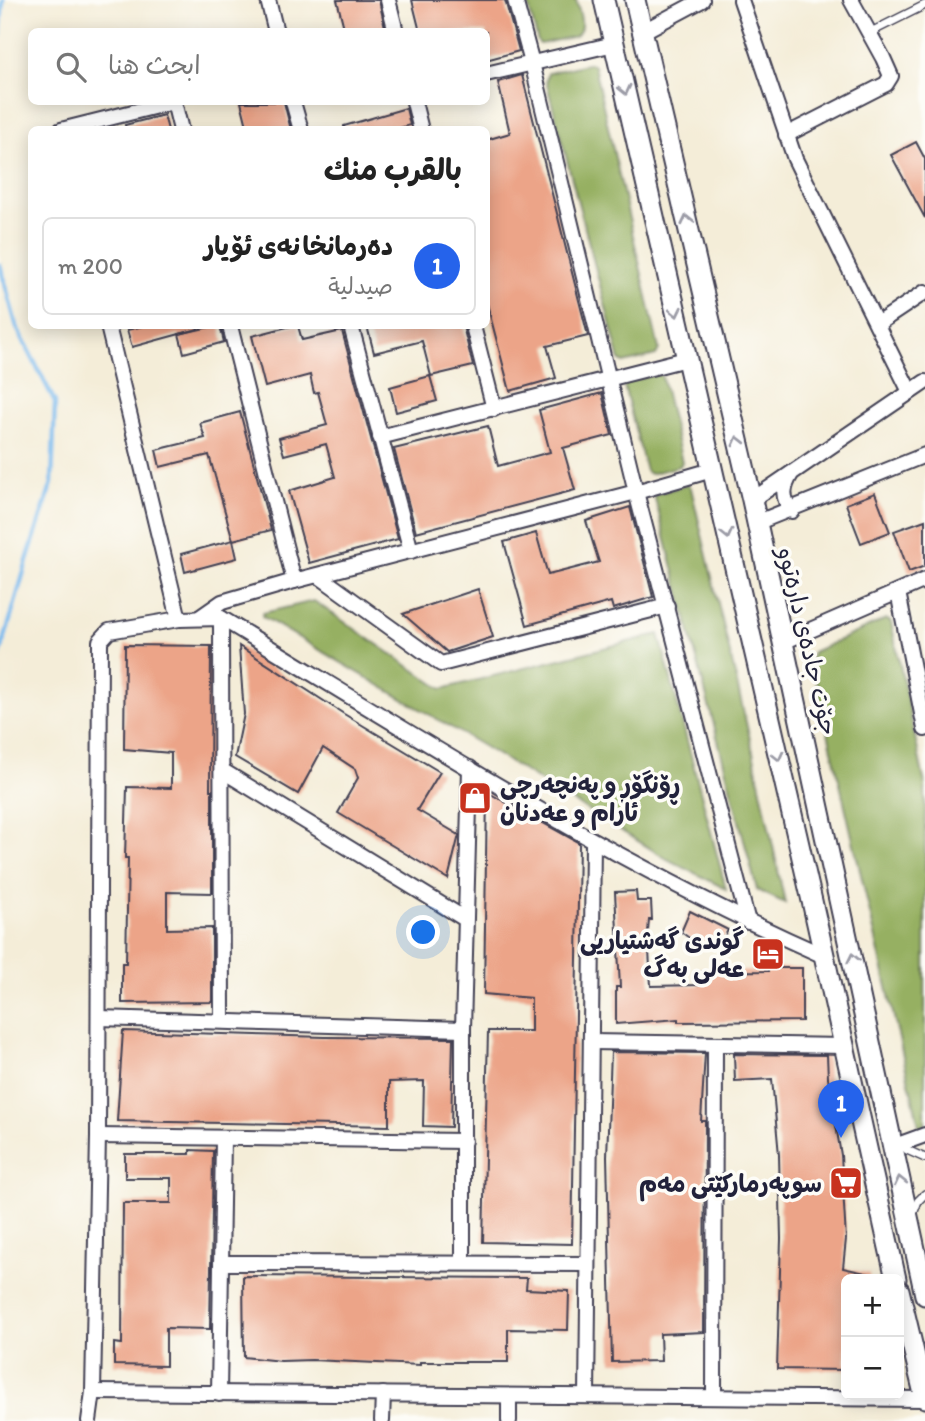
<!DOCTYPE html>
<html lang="ar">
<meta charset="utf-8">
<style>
body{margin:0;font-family:Itim,"Playpen Sans Arabic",sans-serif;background:#f6f6f6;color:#222;direction:rtl}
.controls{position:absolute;right:21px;bottom:21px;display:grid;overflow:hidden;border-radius:10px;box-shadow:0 4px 18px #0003}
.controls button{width:63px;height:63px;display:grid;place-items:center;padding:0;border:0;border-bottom:2px solid #e0e0e0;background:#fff;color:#222;font:35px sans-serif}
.you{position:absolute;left:424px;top:933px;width:24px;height:24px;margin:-18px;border:5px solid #fff;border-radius:50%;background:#1a73e8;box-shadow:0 0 0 10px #1a73e833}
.badge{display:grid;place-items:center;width:46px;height:46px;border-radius:50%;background:#2563eb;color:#fff;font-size:23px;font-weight:700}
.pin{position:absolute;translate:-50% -58px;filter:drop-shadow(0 2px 4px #0008)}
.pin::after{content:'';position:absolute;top:37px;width:24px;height:21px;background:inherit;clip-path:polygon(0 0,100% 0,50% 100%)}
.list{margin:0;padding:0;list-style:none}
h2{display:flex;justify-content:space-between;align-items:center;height:91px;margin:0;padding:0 28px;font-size:30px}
h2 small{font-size:23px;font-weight:400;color:#767676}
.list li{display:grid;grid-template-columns:46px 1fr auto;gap:21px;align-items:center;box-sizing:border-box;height:98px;margin:0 14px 14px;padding:0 14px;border:2px solid #e0e0e0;border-radius:10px}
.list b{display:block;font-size:26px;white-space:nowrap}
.list p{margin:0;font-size:23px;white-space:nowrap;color:#767676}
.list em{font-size:23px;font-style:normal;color:#767676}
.icon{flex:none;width:38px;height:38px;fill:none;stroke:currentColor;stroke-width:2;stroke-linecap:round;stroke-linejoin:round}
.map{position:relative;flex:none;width:925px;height:1421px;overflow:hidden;direction:ltr}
.search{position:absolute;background:#fff;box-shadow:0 4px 18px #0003;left:28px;top:28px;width:462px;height:77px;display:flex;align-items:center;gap:18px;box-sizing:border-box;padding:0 24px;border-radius:10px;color:#767676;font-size:26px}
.panel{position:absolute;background:#fff;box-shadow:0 4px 18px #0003;left:28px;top:126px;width:462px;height:203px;border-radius:10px;direction:rtl}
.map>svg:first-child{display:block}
.forest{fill:#96b062;stroke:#5c694e;stroke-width:2}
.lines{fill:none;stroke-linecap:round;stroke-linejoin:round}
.stream{stroke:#79b9ed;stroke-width:4.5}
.building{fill:#eca488}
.service-casing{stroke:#424053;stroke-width:10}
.minor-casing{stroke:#424053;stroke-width:18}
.secondary-casing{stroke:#424053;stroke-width:23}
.service{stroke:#fff;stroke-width:7}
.minor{stroke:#fff;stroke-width:14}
.secondary{stroke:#fff;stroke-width:19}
.oneway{stroke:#9c9ca7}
.labels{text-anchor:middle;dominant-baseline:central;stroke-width:7;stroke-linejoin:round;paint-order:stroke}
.street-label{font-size:24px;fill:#22223b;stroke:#fdfcf7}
.poi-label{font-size:24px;font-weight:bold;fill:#22223b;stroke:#fdfcf7;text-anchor:end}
</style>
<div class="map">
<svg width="925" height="1421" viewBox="0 0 925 1421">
<rect width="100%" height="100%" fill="#fdfcf7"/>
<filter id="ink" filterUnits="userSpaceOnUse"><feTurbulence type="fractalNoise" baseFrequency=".0143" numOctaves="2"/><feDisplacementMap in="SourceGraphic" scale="14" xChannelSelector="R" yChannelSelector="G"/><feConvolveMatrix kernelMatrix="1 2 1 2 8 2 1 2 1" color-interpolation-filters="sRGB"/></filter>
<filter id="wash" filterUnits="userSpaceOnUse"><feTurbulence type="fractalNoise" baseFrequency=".00686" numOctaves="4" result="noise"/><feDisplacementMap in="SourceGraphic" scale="28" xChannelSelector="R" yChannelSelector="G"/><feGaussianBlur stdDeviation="1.57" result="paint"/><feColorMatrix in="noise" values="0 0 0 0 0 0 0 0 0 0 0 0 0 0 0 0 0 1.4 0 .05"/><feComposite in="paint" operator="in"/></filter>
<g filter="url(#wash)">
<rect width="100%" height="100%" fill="#f4edd8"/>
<g class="forest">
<path d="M 527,0 L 576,0 C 579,12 586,27 576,36 L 540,44 L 538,42 Z"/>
<path d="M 590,63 L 594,66 L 659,349 L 656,355 L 624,363 L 620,361 L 546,81 L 548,73 Z"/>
<path d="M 659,374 L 662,377 L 682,462 L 680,466 L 650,474 L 646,471 L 624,386 L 625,382 Z"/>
<path d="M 688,484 L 691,488 L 753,752 L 785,903 L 757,890 L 654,495 Z"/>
<path d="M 314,601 L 442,689 L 659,634 L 726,889 L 667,859 L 483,746 L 262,616 L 263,613 Z"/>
<path d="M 886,619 L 891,622 L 925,785 L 925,1132 L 921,1134 L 811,659 L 813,652 Z"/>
</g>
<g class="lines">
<g class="stream">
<path d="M 0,36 L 3,0"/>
<path d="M 0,265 L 17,328 L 55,402 L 52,483 L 29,554 L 0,655"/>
</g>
</g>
<g id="blocks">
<g class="building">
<path d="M 337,0 L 379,0 L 386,32 L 345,32 Z"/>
<path d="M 412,0 L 505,0 L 519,51 L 486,60 L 486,32 L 420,32 Z"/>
<path d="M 522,75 L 588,336 L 547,346 L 556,378 L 510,391 L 486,300 L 486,140 L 510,133 L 498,82 Z"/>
<path d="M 241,102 L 284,102 L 291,130 L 248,130 Z"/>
<path d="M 406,108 L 410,125 L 393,130 L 344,130 L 344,126 Z"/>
<path d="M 164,115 L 168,130 L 126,130 L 125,125 Z"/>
<path d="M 916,142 L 925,159 L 925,218 L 891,155 Z"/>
<path d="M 143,326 L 197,326 L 198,329 L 132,347 L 127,330 Z"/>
<path d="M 214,326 L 220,326 L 224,342 L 184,353 L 179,334 Z"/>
<path d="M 291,326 L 298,326 L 302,340 L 342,331 L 398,539 L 309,563 L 289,491 L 335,477 L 326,444 L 284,455 L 279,438 L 327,425 L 318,392 L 314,393 L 310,375 L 265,387 L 252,336 Z"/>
<path d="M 367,326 L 463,326 L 473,366 L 431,376 L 422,341 L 374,353 Z"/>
<path d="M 430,376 L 437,401 L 396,412 L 390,387 Z"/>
<path d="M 602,393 L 612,435 L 563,448 L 575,490 L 416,532 L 394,449 L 488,426 L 498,466 L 550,452 L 539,410 Z"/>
<path d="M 240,412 L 271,530 L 233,540 L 209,455 L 160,467 L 156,450 L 205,438 L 200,423 Z"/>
<path d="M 875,493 L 890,532 L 861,543 L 846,504 Z"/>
<path d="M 630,507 L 653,597 L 613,609 L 611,602 L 527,625 L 504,542 L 536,533 L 548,575 L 599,562 L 586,521 Z"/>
<path d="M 925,520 L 925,566 L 909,572 L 894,531 Z"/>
<path d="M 233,540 L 237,558 L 185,572 L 181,554 Z"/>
<path d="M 478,589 L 493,637 L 447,652 L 403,614 Z"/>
<path d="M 125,645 L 211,646 L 210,790 L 212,790 L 212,893 L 167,892 L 167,929 L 212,928 L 212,1002 L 122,1003 L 122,963 L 126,963 L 128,858 L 125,858 L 127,787 L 171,788 L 171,753 L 124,749 Z"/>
<path d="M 239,646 L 344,714 L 440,772 L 417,810 L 459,835 L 448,879 L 338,813 L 358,778 L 355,769 L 323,748 L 298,794 L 235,757 L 244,714 Z"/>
<path d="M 487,792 L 579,843 L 572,1244 L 483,1242 L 488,1031 L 531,1031 L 531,998 L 484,994 Z"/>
<path d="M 636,891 L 637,901 L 651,901 L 652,920 L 649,920 L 648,932 L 651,986 L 699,985 L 698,972 L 768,971 L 768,968 L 802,968 L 802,1021 L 678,1022 L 678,1019 L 616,1024 L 616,987 L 620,987 L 615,892 Z"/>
<path d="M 690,911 L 728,930 L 720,945 L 699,945 L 681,932 Z"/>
<path d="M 123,1031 L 325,1037 L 453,1038 L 451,1127 L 423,1126 L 424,1081 L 389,1082 L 389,1126 L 117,1121 Z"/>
<path d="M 611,1052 L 705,1053 L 701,1121 L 705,1121 L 704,1332 L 660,1334 L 661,1361 L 612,1362 L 607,1156 Z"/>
<path d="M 734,1054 L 827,1055 L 828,1078 L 841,1155 L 846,1239 L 843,1268 L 870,1274 L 869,1279 L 846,1279 L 846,1370 L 777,1369 L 781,1239 L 779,1155 L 772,1079 L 735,1081 Z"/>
<path d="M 190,1150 L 213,1151 L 210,1329 L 166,1328 L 166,1366 L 114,1365 L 114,1343 L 122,1344 L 123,1203 L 171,1203 L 171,1178 L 125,1178 L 125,1154 L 190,1154 Z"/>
<path d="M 243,1276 L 527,1278 L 526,1289 L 569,1291 L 568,1330 L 508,1329 L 508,1362 L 420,1362 L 420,1365 L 312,1360 L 281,1361 L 244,1357 Z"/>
</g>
</g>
</g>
<g filter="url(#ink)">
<use href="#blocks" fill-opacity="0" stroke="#424053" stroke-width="2"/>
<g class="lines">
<defs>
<g id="service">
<path d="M 869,33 L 925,5"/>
<path d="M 901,1144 L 907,1150 L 925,1158"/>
<path d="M 913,1214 L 918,1201 L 925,1194"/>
</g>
<g id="minor">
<path d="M 268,0 L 276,32"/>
<path d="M 388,0 L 396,32"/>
<path d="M 515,0 L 532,63 L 636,492 L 748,922"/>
<path d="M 741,0 L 795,159 L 910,392"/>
<path d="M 642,32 L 702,0"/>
<path d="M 486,74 L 614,44"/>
<path d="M 174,102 L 181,130"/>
<path d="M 293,102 L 301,130"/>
<path d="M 414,102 L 421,130"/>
<path d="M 61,130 L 173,102"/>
<path d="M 786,135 L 876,89 L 886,84 L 891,76 L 883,58 L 851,0"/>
<path d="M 877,324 L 925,292"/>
<path d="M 108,326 L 179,619"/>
<path d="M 230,326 L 294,581"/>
<path d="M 351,326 L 411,551"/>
<path d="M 473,326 L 494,409"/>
<path d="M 380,437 L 686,359"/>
<path d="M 791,474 C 783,488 781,497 792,511"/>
<path d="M 752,500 L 925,382"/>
<path d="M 756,523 L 925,455"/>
<path d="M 319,576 L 441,664 L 667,606"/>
<path d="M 898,592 L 925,729"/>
<path d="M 199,618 L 222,602 L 294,581 L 636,492 L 712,470"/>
<path d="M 221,618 L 222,1021"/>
<path d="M 783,642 L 925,580"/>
<path d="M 223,771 L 465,919"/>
<path d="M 99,1018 L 463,1029"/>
<path d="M 591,1042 L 844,1046"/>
<path d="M 98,1136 L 464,1141"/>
<path d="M 892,1147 L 925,1135"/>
<path d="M 221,1263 L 588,1264"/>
<path d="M 463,1263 L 463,1029 L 470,768"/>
<path d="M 93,1392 L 925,1399"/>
<path d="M 219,1394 L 223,1139"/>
<path d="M 587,1396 L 593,842"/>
<path d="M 714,1396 L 715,1044"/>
<path d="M 89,1421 L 93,1392 L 98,1136 L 100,641 L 109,631 L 179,619 L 221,618 C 418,737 612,863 824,956"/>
<path d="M 382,1421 L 383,1394"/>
<path d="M 509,1421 L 509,1396"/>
</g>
<g id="secondary">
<path d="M 604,0 L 812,901 L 896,1279"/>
<path d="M 635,0 L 752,500 L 925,1295"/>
<path d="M 899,1290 L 925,1398"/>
</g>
</defs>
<use href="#service" class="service-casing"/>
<use href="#minor" class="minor-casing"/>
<use href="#secondary" class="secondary-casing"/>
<use href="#service" class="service"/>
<use href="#minor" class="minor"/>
<use href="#secondary" class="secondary"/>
</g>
<defs><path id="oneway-chevron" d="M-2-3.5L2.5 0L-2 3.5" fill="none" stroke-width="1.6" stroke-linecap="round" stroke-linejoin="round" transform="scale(1.75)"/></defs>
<g class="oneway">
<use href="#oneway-chevron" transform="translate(625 90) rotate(77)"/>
<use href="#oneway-chevron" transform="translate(687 220) rotate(-103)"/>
<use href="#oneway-chevron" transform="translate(676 312) rotate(78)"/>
<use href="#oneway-chevron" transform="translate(738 441) rotate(-104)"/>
<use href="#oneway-chevron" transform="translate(727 534) rotate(77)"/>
<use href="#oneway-chevron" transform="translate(778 756) rotate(77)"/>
<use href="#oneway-chevron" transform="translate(853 958) rotate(-102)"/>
<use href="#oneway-chevron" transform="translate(900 1181) rotate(-103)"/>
</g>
</g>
<defs>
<symbol id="shop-square" viewBox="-11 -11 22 22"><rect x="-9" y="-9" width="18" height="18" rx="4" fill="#c8321e" stroke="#fdfcf7"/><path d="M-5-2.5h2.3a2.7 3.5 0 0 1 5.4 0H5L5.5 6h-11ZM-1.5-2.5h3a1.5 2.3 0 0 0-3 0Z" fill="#fff"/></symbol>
<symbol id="hotel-square" viewBox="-11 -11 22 22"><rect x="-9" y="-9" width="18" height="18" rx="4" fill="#c8321e" stroke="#fdfcf7"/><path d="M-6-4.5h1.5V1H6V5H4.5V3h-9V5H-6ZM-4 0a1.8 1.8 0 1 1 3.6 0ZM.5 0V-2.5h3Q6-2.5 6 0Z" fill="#fff"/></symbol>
<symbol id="supermarket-square" viewBox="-11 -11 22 22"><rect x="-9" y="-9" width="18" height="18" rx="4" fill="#c8321e" stroke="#fdfcf7"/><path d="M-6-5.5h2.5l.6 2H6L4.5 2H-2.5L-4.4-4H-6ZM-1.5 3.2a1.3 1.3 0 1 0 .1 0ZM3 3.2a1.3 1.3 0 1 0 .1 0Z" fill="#fff"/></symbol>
</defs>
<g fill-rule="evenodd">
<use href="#shop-square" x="456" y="779" width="38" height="38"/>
<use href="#hotel-square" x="749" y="935" width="38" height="38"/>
<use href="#supermarket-square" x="827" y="1164" width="38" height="38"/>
</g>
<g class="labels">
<g class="street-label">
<text transform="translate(808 641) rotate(77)">جۆت جادەی دارەتوو</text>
</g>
<g class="poi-label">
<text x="500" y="784" text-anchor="start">ڕۆنگۆڕ و پەنچەرچی<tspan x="500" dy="28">ئارام و عەدنان</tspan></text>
<text x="744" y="940">گوندی گەشتیاریی<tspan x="744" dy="28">عەلی بەگ</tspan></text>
<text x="822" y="1183">سوپەرمارکێتی مەم</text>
</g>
</g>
</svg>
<div class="controls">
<button>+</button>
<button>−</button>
</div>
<div class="you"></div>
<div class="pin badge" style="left:841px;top:1138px">1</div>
<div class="search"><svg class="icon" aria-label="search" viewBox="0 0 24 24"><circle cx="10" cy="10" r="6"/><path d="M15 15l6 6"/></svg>ابحث هنا</div>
<section class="panel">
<h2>بالقرب منك<small></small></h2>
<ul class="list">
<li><span class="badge">1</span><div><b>دەرمانخانەی ئۆیار</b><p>صيدلية</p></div><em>200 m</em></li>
</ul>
</section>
</div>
